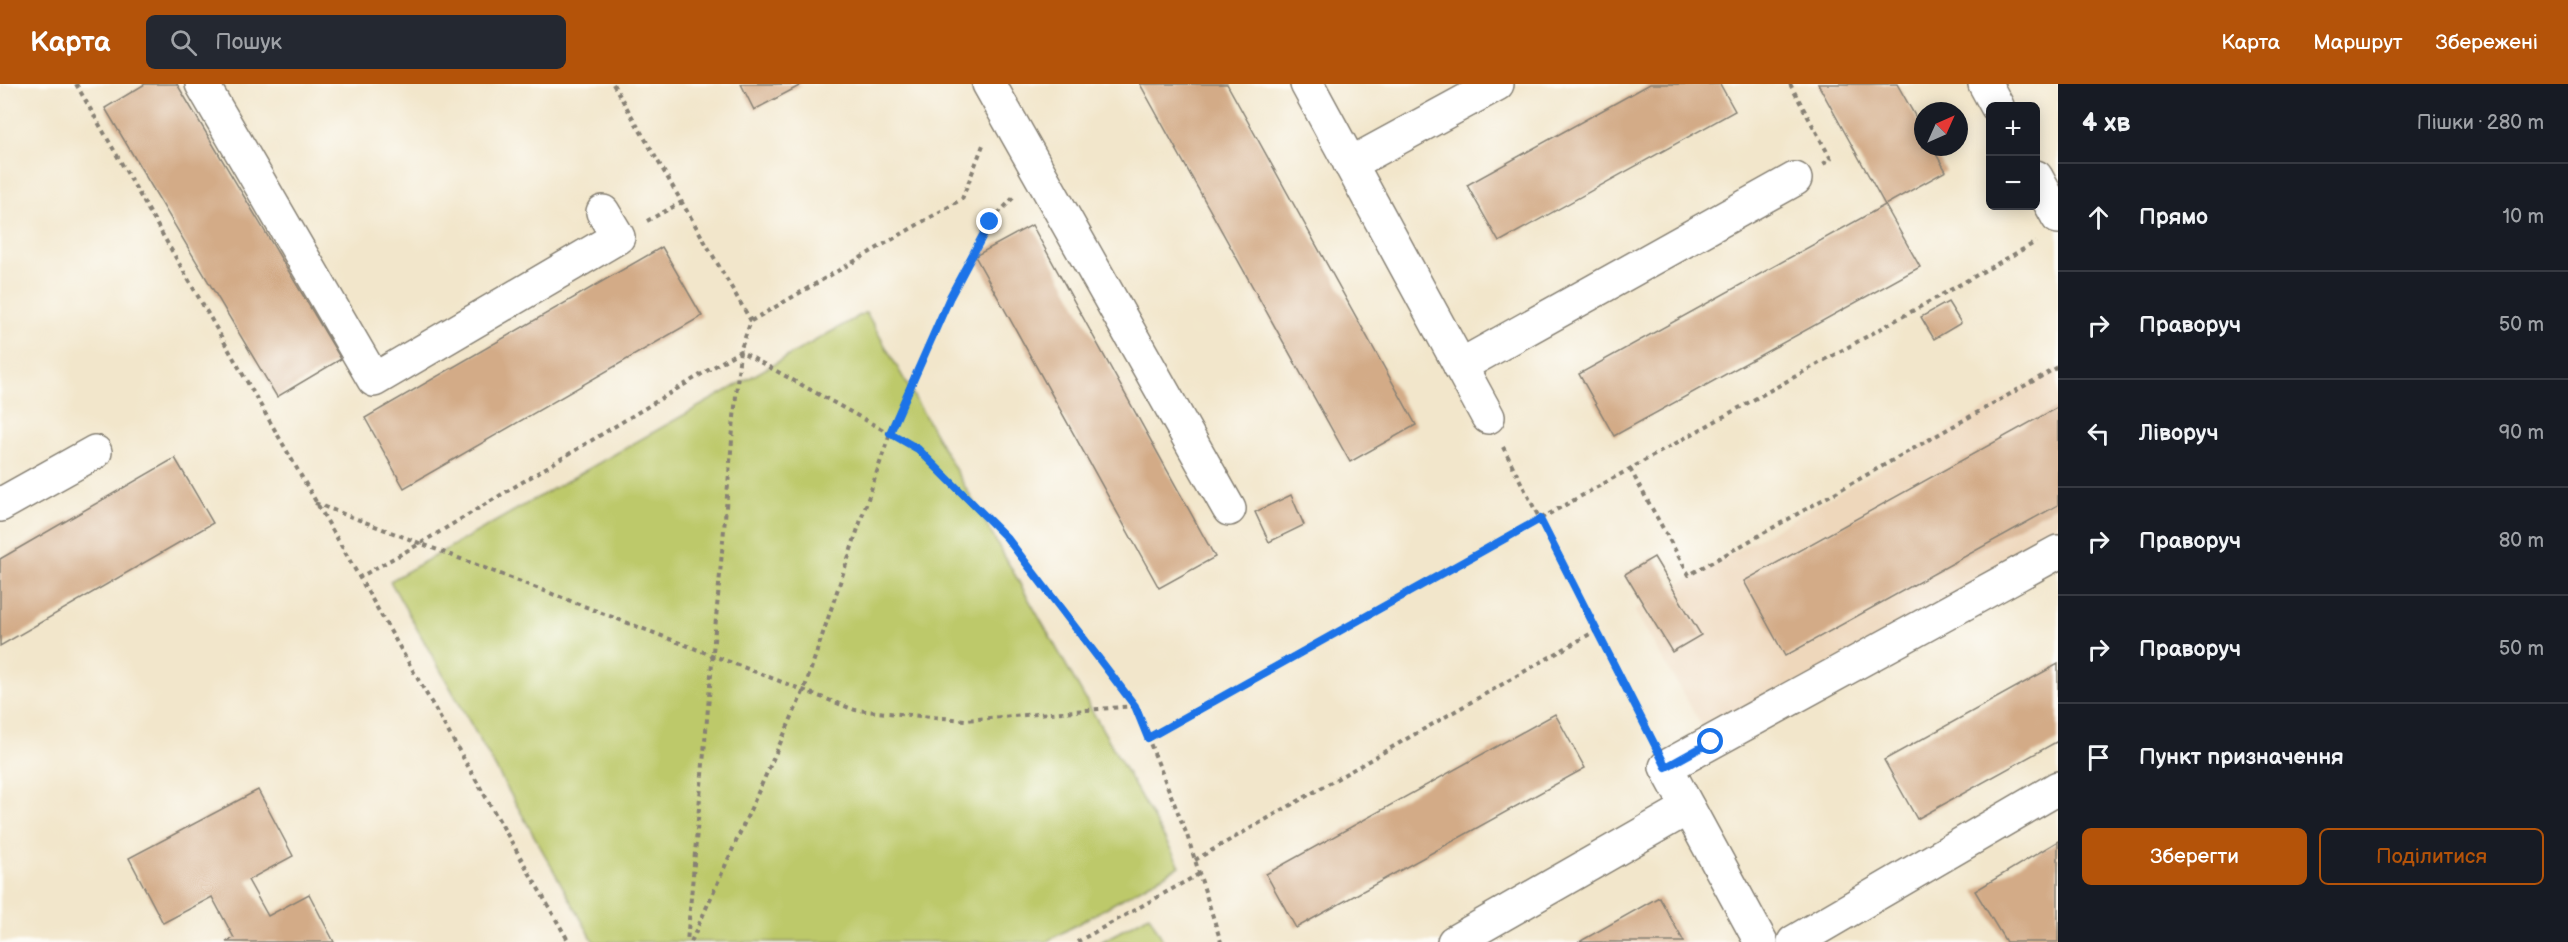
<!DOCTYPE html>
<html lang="uk">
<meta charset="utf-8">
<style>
body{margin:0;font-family:"Balsamiq Sans",sans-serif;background:#242831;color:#f1f3f6}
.controls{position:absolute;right:18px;top:18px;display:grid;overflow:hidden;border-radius:9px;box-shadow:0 3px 15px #0003}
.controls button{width:54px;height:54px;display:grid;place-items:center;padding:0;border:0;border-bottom:2px solid #363941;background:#171b24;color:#f1f3f6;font:30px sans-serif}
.compass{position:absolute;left:1914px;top:18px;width:54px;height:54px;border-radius:50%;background:#171b24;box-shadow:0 3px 15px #0003;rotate:45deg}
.stop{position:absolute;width:18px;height:18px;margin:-14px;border:4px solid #1a73e8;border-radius:50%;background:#fff}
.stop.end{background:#1a73e8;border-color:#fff;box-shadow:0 2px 6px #0008}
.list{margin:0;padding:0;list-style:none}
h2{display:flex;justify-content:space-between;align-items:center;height:78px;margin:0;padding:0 24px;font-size:26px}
h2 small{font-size:20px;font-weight:400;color:#9ea1a6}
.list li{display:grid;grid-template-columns:39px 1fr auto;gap:18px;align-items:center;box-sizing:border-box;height:108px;padding:0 24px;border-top:2px solid #363941}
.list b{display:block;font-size:22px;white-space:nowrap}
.list em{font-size:20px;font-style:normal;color:#9ea1a6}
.actions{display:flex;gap:12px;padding:18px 24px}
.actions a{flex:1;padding:14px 0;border:2px solid #b45309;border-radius:9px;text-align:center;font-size:21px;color:#b45309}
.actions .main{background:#b45309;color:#fff}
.icon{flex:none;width:33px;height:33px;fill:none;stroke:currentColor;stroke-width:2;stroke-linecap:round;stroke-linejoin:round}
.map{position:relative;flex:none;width:2058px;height:858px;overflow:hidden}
header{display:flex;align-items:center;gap:36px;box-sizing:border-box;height:84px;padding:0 30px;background:#b45309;color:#fff}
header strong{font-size:28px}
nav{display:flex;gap:33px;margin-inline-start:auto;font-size:21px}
.search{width:420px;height:54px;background:#242831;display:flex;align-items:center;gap:15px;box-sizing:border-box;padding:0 21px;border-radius:9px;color:#9ea1a6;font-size:22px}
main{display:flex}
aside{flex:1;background:#171b24}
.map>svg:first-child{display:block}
.built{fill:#eed7bb}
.green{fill:#bdc96b;stroke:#6c7244;stroke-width:1.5}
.building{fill:#d3ab87}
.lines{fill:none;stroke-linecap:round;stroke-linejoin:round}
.minor-casing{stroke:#878174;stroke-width:36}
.path{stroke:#878174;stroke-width:4;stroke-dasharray:4.5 4.5;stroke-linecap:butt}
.minor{stroke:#fff;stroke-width:33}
.route{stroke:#1a73e8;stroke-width:8}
</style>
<header>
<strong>Карта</strong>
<div class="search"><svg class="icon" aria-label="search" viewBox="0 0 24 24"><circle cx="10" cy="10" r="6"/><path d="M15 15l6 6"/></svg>Пошук</div>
<nav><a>Карта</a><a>Маршрут</a><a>Збережені</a></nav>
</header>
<main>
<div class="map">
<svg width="2058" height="858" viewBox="0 0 2058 858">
<rect width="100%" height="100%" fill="#fdfcf7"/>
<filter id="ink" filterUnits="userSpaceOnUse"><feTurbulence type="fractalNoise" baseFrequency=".0167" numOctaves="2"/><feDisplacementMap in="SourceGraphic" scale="12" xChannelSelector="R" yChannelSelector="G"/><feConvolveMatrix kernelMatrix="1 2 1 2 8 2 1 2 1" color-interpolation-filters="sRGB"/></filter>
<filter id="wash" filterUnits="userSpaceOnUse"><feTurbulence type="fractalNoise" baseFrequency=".008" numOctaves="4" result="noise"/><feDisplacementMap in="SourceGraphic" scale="24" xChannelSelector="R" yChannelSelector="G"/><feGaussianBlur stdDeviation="1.35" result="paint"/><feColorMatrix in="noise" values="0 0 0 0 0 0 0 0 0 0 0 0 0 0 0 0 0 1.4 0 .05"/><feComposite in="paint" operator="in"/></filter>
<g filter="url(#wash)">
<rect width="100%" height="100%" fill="#f2e6cb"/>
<path class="built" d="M 2058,283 L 2058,468 L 1711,658 L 1634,526 Z"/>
<g class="green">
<path d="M 866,228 L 1180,782 L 1046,858 L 594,858 L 390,497 Z"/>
<path d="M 1149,831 L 1164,858 L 1101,858 Z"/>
</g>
<g id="blocks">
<g class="building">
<path d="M 145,0 L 177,0 L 341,275 L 277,313 L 105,24 Z"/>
<path d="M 741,0 L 803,0 L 754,26 Z"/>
<path d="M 1140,0 L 1227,0 L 1416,341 L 1350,378 Z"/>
<path d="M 1650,0 L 1720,0 L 1735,27 L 1499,158 L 1467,101 Z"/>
<path d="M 1818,0 L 1897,0 L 1923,46 L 1923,63 L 1932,63 L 1946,87 L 1885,121 Z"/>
<path d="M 1885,121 L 1920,183 L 1614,352 L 1579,290 Z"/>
<path d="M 1032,141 L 1215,473 L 1159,504 L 975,172 Z"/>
<path d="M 662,163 L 702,232 L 404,404 L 365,334 Z"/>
<path d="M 1948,218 L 1961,239 L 1934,255 L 1921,233 Z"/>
<path d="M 2058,323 L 2058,421 L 1785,572 L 1744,497 Z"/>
<path d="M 175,374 L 213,439 L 0,562 L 0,475 Z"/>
<path d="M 1291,411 L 1304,441 L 1269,458 L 1255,428 Z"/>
<path d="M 1654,473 L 1701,551 L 1672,568 L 1625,490 Z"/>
<path d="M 2058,580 L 2058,657 L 1917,735 L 1884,676 Z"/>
<path d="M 1555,630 L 1585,684 L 1296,844 L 1266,790 Z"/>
<path d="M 258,706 L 293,772 L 248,796 L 268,832 L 309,810 L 334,858 L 226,858 L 234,854 L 212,813 L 163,839 L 129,774 Z"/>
<path d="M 2058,757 L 2058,858 L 2006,858 L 1975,807 Z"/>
<path d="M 1659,813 L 1684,858 L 1579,858 Z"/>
</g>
</g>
</g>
<g filter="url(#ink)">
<use href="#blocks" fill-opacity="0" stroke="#878174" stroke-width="1.5"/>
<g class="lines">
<defs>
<g id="minor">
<path d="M 202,0 L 374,296 L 618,153 L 603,128"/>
<path d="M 989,0 L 1229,425"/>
<path d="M 1307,0 L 1488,333"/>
<path d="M 1985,0 L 1997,22"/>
<path d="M 1350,80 L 1497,0"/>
<path d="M 2036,93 L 2058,133"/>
<path d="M 1460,282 L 1795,95"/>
<path d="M 0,421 L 95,368"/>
<path d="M 1454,858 L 1688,724"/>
<path d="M 1761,858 L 1666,683 L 2058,468"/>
<path d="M 1794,858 L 2058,704"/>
</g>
</defs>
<use href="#minor" class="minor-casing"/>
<g class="path">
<path d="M 76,0 L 569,858"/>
<path d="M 613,0 L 751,237 L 740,267 L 687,858"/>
<path d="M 1790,0 L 1831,75 L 1823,80"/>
<path d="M 647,137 L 682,118"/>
<path d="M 751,237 L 962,115 L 983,61"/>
<path d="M 1503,363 L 1651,653"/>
<path d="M 1630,385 L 1689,491 L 2058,283"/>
<path d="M 315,419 L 855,626 L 965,636 L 1135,622"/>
<path d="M 358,494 L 421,459 L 740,267 L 918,365 L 1007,454 L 1135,622 L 1187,751 L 1221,858"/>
<path d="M 1148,654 L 2036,158"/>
<path d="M 1195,776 L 1597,546"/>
<path d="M 691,858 L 804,606 L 890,349 L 950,213 L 990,138 L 1014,113"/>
<path d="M 1077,858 L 1199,790"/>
</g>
<use href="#minor" class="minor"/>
</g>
</g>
<g class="lines" filter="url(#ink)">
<path class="route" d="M 990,138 L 950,213 L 890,349 L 918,365 L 1007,454 L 1135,622 L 1148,654 L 1540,435 L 1666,683 L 1711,658"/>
</g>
</svg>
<div class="controls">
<button>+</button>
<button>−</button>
</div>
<svg class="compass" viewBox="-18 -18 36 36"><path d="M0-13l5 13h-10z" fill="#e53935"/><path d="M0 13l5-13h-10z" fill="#9ea1a6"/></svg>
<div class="stop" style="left:1711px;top:658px"></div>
<div class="stop end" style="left:990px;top:138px"></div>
</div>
<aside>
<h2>4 хв<small>Пішки · 280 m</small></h2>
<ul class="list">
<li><svg class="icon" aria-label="ahead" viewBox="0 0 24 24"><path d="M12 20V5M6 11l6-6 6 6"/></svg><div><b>Прямо</b></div><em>10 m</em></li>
<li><svg class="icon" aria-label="right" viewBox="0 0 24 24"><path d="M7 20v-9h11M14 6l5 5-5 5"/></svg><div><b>Праворуч</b></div><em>50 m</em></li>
<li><svg class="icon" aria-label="left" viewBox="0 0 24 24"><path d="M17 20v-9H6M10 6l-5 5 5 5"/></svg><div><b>Ліворуч</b></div><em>90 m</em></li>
<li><svg class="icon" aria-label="right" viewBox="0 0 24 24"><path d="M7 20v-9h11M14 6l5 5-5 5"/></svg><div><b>Праворуч</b></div><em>80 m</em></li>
<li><svg class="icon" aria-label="right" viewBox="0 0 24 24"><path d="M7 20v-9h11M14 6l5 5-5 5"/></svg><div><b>Праворуч</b></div><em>50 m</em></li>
<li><svg class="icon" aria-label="arrive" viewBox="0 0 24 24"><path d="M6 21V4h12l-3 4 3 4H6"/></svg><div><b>Пункт призначення</b></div></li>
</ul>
<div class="actions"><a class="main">Зберегти</a><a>Поділитися</a></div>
</aside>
</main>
